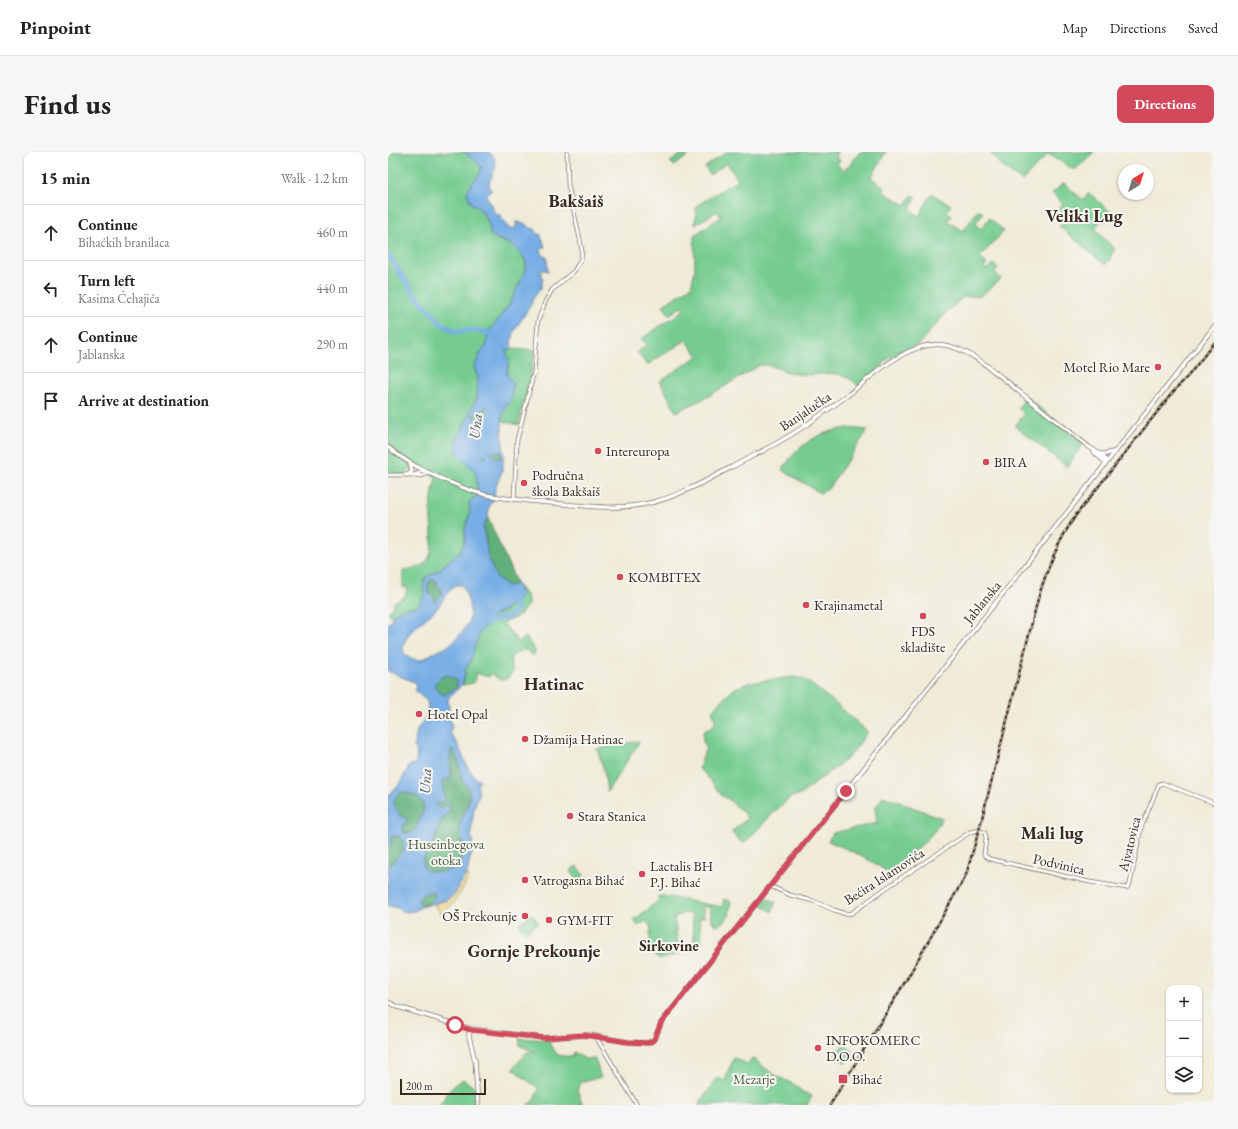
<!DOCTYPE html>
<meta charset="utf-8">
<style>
body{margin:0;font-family:"EB Garamond",serif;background:#f6f6f6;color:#222}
.controls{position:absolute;right:12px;bottom:12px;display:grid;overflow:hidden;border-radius:8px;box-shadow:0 1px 3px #0004}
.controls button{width:36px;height:36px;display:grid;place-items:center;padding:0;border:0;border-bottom:1px solid #e0e0e0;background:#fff;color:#222;font:20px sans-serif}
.compass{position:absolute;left:730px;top:12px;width:36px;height:36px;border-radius:50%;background:#fff;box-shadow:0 1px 3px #0004;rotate:38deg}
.scale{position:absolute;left:12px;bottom:10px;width:86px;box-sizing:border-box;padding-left:4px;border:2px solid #3b2a1e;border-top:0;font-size:11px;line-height:14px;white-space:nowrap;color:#3b2a1e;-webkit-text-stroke:3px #f6f6f2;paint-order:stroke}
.stop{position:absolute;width:12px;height:12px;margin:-9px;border:3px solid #d1495b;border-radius:50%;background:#fff}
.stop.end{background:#d1495b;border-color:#fff;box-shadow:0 1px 4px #0008}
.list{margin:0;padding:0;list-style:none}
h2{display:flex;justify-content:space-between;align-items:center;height:52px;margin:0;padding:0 16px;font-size:17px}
h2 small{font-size:13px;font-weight:400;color:#767676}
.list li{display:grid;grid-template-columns:26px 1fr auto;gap:12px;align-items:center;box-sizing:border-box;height:56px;padding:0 16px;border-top:1px solid #e0e0e0}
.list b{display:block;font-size:15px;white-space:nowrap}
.list p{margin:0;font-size:13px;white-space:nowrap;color:#767676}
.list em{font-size:13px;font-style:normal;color:#767676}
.icon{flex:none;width:22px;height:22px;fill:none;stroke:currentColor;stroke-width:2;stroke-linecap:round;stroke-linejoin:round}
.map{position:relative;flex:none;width:826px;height:953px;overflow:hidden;border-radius:8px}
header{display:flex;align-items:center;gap:24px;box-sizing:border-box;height:56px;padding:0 20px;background:#fff;border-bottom:1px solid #e0e0e0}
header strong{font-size:19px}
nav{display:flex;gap:22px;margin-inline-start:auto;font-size:14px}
.intro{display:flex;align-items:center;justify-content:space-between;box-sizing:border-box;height:96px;padding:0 24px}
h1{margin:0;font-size:28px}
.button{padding:10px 18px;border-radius:8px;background:#d1495b;color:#fff;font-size:14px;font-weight:700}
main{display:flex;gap:24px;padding:0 24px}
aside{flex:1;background:#fff;border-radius:8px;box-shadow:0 1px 3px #0004}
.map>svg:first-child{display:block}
.green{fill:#76cc90;stroke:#587b57}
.forest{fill:#60b07a;stroke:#4e6d4c}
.sand{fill:#eeda9e;stroke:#94825e}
.water{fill:#77aee5;stroke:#596c82;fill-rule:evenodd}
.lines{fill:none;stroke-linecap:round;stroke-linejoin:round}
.stream{stroke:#77aee5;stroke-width:1}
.river{stroke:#77aee5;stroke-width:5}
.minor-casing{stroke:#7a6e5f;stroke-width:4.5}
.major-casing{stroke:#7a6e5f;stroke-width:5}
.minor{stroke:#fff;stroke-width:3}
.major{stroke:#fff;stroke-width:3.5}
.rail-casing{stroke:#3b2a1e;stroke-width:2.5}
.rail{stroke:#f6f6f2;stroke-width:1;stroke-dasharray:3;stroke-linecap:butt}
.route{stroke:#d1495b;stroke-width:5}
.poi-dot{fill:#d1495b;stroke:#f6f6f2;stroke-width:1.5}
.labels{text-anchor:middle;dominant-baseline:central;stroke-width:4;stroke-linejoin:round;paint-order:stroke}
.poi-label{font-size:14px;fill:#3b2a1e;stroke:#f6f6f2;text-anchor:start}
.street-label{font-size:14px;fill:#3b2a1e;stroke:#f6f6f2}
.park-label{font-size:14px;fill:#4d5b40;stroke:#f6f6f2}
.water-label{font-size:15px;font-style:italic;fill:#505864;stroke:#f6f6f2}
.neighbourhood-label{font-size:15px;font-weight:bold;fill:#3b2a1e;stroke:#f6f6f2}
.district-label{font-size:18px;font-weight:bold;fill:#3b2a1e;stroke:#f6f6f2}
</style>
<header>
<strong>Pinpoint</strong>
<nav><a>Map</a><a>Directions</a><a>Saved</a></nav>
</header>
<div class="intro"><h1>Find us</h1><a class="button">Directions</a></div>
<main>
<aside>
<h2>15 min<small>Walk · 1.2 km</small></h2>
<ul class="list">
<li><svg class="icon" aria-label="ahead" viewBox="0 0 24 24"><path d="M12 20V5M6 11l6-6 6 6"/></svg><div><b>Continue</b><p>Bihaćkih branilaca</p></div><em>460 m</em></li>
<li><svg class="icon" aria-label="left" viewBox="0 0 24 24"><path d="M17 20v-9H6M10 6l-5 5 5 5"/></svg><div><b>Turn left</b><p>Kasima Ćehajića</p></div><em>440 m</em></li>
<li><svg class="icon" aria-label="ahead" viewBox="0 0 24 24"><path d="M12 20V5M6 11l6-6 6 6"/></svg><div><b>Continue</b><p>Jablanska</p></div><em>290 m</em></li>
<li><svg class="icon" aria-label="arrive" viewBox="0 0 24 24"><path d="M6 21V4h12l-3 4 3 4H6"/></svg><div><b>Arrive at destination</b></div></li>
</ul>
</aside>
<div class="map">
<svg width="826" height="953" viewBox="0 0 826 953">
<rect width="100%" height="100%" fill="#f6f6f2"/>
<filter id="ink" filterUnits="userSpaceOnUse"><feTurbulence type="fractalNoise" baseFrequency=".025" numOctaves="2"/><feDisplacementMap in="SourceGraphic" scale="8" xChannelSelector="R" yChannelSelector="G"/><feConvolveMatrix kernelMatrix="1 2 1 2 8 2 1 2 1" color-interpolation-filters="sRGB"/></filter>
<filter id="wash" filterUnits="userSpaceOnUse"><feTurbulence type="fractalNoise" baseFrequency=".012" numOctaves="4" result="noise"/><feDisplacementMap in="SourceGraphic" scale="16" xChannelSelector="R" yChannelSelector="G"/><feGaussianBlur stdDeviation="0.9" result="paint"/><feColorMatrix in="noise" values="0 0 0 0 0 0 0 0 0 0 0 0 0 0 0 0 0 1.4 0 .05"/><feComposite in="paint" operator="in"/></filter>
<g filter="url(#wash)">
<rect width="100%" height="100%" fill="#f0ebd8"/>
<g class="green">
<path d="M 0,0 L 76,0 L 94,14 C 91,28 83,29 79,41 L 84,52 L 92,57 L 110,88 L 122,92 L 133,102 L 138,109 L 137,120 L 121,153 L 113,163 L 107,172 L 100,180 L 98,194 L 93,200 L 86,215 L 90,226 L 89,246 L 82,259 L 79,268 L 69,286 L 68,292 L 87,319 L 89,328 L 89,338 L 88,344 L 81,350 L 82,361 L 77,376 L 77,389 L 72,400 L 59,410 L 53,417 L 43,422 L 35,435 C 37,445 35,448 28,455 C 17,456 11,457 4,465 L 0,460 L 5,456 L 6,450 L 17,445 L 19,436 L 15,435 L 15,418 C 22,417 32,416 38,410 C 49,399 41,367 43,352 C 44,343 46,334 48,325 L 23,312 L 23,318 L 21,318 L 19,323 L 0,323 Z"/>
<path d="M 297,0 L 305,0 L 286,14 L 282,10 Z"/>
<path d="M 339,0 L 450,0 L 447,2 L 452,9 L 449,12 L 456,19 L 472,0 L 498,0 L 483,26 L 497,35 L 495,40 L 518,53 L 524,43 L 529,45 L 522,57 L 531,64 L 544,41 L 558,51 L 559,50 L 563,53 L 558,60 L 564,64 L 560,69 L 575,79 L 590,58 L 595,61 L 587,72 L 593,77 L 601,66 L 616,79 L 592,105 L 599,112 L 596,116 L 598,118 L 606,112 L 610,116 L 607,120 L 613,127 L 593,144 L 575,145 L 558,161 L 530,193 L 521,196 L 500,207 L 487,222 L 471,234 C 448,213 434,226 408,222 C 396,220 384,212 372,213 L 319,245 L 288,260 L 272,229 L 310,204 L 298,188 L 259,213 L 249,200 L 259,193 L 253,187 L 296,158 L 294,154 L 281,163 L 275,153 L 303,135 L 307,117 L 306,83 L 333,65 L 329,59 L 307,73 L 308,54 L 350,28 L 339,11 L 322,23 L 317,15 Z"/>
<path d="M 602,0 L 706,0 L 687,18 L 660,2 L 634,29 L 617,17 Z"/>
<path d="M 676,31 L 695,48 L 701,41 L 726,63 L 719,69 L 715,66 L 707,76 L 715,86 L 727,97 L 722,105 L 723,106 L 717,113 L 671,74 L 679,66 L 670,58 L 675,52 L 664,41 Z"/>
<path d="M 119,197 L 124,198 L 124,197 L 147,198 L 139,243 L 134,257 L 131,273 L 114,269 L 115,262 L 119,253 L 122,229 L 119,222 L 121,206 L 119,204 L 118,199 Z"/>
<path d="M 638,245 L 696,291 L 679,315 L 627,274 L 636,262 L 630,256 Z"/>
<path d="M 460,276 L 480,278 L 440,337 L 432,341 L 394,318 C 411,292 429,280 460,276 Z"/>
<path d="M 129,432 L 137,441 L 141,451 L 131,464 L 115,471 L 130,490 L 138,485 L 148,500 L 145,504 L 138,498 L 133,498 L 124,504 L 122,509 L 125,520 L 119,527 L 112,528 L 104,522 L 100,525 L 88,521 L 88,526 L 85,531 L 75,533 L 77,523 L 77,517 L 80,515 L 91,482 L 104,465 L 118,458 L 129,449 L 132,439 Z"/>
<path d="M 404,525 L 416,527 L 445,549 L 480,580 L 461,605 L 412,643 L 403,645 L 387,659 L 357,691 L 352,689 L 343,680 L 359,667 L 357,662 L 352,658 L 340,647 L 334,644 L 318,623 L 311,617 L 318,595 L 315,590 L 315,580 L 327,573 L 327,568 L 324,558 L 347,536 L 360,531 Z"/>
<path d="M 251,589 L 250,592 L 219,640 L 216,618 L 209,597 Z"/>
<path d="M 495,644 L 554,666 C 545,687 517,707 499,720 C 481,706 461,698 440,689 L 445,681 L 489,671 L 487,657 Z"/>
<path d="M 189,714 L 196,724 L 190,729 L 182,718 Z"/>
<path d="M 271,744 L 276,744 L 334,755 L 336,747 L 343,749 L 341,764 L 331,773 L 327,773 L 324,769 L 322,755 L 315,755 L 316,765 L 311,766 L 314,791 L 306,792 L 304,762 L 296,761 L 286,766 L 292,802 L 272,807 L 262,799 L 262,781 L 263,775 L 258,769 L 250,774 L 246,768 L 270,749 Z"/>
<path d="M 376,745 L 388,750 L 384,760 L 373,752 Z"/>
<path d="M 144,762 L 150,771 L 137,781 L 130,772 Z"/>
<path d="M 131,886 L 162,888 L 162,893 L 170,903 L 185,905 L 186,900 L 197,907 L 207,907 L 213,925 L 193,930 L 189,938 L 195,953 L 139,953 L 145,949 L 151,937 L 125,917 L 139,900 L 148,900 L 132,894 Z"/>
<path d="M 455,893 L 465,899 L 458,911 L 446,904 Z"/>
<path d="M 346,906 L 359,912 L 364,906 L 385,922 L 409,934 L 413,939 L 424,944 L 419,953 L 388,953 L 384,951 L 383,953 L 310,953 L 329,926 L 337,929 L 340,919 Z"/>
<path d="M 75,927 L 87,936 L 88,953 L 51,953 L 65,934 Z"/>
</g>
<g class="forest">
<path d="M 103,253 L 102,261 L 98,265 L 89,267 L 85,265 L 84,262 C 91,258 92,261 99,254 Z"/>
<path d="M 94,297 L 113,300 L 112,309 L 100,305 L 96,306 L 95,301 L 93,298 Z"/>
<path d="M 100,366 L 129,432 L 126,431 L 124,434 L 117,433 L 108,425 L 100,405 L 99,398 L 98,396 L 98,388 L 95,374 Z"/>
<path d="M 47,427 L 49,434 L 54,440 L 49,450 L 46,450 C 41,443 38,437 42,428 Z"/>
<path d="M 58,523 L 63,524 L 69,529 L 69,535 L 56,543 C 50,540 47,538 47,531 L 53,525 Z"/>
<path d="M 63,598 L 67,598 L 74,623 L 74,630 L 78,632 C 85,643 79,651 75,662 C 73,669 73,678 73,685 C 73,690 75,695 77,700 C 69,718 58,722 39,719 L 35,714 L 35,707 L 46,689 L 53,669 L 62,657 L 52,658 L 47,652 L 57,649 L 54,630 L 58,626 L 63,628 L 62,609 Z"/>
<path d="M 15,640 C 24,641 40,648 35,660 C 33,666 29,673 26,680 L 20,682 L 15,680 L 14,675 L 18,671 L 18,666 L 12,664 L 4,651 L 10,642 Z"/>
<path d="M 7,683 C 16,684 16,692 15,699 L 0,715 L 0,698 L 3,692 L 3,686 Z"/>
<path d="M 42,739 L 46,741 L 47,745 L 39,753 L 32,753 L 30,749 L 33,744 Z"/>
</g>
<path class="sand" d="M 78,722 L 81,724 C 74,739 67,752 53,762 L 46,752 L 58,748 L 66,743 Z"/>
<path class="water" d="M 76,0 L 101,0 L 106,5 L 106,7 L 107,7 L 106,10 L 108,11 L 107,13 L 108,15 L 101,31 L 102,37 L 104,38 L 98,43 L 105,56 L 105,59 L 110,63 L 112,63 L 114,66 L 113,68 L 118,70 L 119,74 L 122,77 L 128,76 L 128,70 L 130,70 L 141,74 L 144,77 L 146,76 L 149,81 L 153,83 L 157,95 L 153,97 L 154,101 L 156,105 L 159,105 L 160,120 C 158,118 156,117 153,119 L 153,124 L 155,126 L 153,136 L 144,148 L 144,151 L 125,181 L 126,184 L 123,189 L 124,198 L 119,197 L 118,199 L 119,201 L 119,204 L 121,206 L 119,222 L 125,231 L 123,250 L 119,253 L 115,262 L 114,269 L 114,278 L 116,304 L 114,319 L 107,337 L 106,346 L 101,355 L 100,366 L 95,374 L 100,405 L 108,425 L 117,433 L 124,434 L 128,431 L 129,432 L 133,443 L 129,449 L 118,457 L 104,465 L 100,472 L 91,482 L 82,511 L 77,517 L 77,523 L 74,533 L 62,544 L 60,548 L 62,568 L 64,575 L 62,579 L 63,582 L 70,593 L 80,616 L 89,628 L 91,627 L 92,630 L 89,631 L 91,643 L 86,656 L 83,681 L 85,692 L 84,702 L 81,710 L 80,719 L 66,743 L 58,748 L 33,755 L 27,759 L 20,760 L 14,759 L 7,755 L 0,755 L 0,715 L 15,699 C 16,692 16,689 11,684 L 5,684 C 2,688 4,694 0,698 L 0,645 L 6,637 L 9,636 L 22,613 L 28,611 L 29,601 L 26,595 L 29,578 L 38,565 L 40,555 L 39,549 L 27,539 L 28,531 L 0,519 L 0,471 L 4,469 L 4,465 C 11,457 17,456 28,455 C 40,444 33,441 37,426 L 53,417 L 59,410 L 72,400 L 77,389 L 77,376 L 82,361 L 81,350 L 88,344 L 89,338 L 89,328 L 87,319 L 72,305 L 68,298 L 68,292 L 69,286 L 79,268 L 82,259 L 89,246 L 90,226 L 86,215 L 93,200 L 98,194 L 100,180 L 107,172 L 113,163 L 121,153 L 137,120 L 138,109 C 134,103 129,97 123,93 C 117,89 109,87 102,83 C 102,73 99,65 93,58 C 91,56 88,55 85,53 C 82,50 80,45 79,41 C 83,29 91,28 94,15 ZM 103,253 L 102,261 L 98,265 L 94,264 L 91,267 L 85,265 L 84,263 C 90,258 92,260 99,254 ZM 94,297 L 100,301 L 101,299 L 105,301 L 108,299 L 113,300 L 112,308 L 103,303 L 96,306 L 95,301 L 93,298 ZM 47,427 L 54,440 L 48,450 L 46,450 L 46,446 L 43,443 L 41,442 C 39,437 39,433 42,428 ZM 68,433 L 74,433 C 79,442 84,458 81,468 C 79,476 64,492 57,496 C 53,498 49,499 45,501 C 40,504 35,509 28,508 C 24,507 18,503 15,500 C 14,480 39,468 50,455 C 56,447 59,439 68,433 ZM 58,523 L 63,524 L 69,529 L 69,535 L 56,543 C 50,540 47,538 47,531 L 53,525 ZM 63,598 L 66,598 C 70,607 74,621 74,630 L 78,632 C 88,648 73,660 72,675 C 71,684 75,692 77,700 C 69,718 58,722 39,719 L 35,714 L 35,707 L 38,702 L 46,689 L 53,669 L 62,657 L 61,652 L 54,655 L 52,657 L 47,652 L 57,649 L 54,630 L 58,626 L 63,628 L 62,609 ZM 15,640 C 24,641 40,648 35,660 C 33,665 29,674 26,680 L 20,682 L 15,680 L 14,675 L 19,668 L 18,666 L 12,664 L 5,650 L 10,642 ZM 42,739 L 46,741 L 47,745 L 39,753 L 32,753 L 30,749 L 33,744 Z"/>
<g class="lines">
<g class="stream">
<path d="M 0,106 L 1,105"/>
<path d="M 0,265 C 11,269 11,280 7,289"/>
</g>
<g class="river">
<path d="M 0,103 L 25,140 L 54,172 L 67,179 L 86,178 L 106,182"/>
<path d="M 100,269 L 103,247"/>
<path d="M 97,293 L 96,299 L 104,306 L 104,309"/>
<path d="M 88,464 L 89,446"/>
<path d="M 100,471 C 110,466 125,467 129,455 L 126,451"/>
</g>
</g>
</g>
<g filter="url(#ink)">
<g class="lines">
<defs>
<g id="minor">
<path d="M 0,323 L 26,323 L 34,324 L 39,321"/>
<path d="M 26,323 L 35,319"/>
<path d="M 126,347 L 129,288 L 146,220 L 150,169 L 157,150 L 164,138 L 186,119 L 193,107 L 194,99 L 192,87 L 180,33 L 179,0"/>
<path d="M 382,734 L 402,743 L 425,749 L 446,758 L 458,762 L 464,761 L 498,736 L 582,680 L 591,678 L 597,681 L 598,686 L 596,702 L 597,704 L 602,707 L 702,730 L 739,736 L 742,732 L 753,676 L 771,632 L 774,631 L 826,651"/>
<path d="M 208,885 L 249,953"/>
</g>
<g id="major">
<path d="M 0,295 C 20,312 42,322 66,332 C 78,337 90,342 104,344 C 127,348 151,350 175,352 C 205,355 236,358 266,350 C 293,343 317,329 342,316 C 366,303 392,291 415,275 C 430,265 445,254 460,243 C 485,223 521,188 556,193 C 584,197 611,224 633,241 C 656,259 678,277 701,295 L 715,304 L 719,310"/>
<path d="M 706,300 L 718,311"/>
<path d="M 713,302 L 718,302 L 728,299"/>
<path d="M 19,323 L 24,320 L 22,311"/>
<path d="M 0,850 L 10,855 L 83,877 L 156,886 L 200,883 L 240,890 L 260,891 L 267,887 L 273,871 L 281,861 L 548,526 L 826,175"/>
<path d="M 85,878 L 81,881 L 81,884 L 87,909 L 90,953"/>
</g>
</defs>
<use href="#minor" class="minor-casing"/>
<use href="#major" class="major-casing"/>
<use href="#minor" class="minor"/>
<use href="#major" class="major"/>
<defs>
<path id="rail" d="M 442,953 L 520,825 L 578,723 L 591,678 L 650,447 C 659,416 670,389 688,363 L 785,240 L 800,224 L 826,191"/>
</defs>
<use href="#rail" class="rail-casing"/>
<use href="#rail" class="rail"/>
</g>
</g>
<g class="lines" filter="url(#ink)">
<path class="route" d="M 67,873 L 83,878 L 156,886 L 196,883 L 240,890 L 260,891 L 266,888 L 273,871 L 281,861 L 458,639"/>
</g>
<g class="poi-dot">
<circle cx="770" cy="215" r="4"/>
<circle cx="210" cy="299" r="4"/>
<circle cx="598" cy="310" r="4"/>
<circle cx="136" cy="331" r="4"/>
<circle cx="232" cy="425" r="4"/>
<circle cx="418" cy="453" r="4"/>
<circle cx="535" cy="464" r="4"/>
<circle cx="31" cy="562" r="4"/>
<circle cx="137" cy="587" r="4"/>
<circle cx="182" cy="664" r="4"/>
<circle cx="254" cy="722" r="4"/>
<circle cx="137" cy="728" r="4"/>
<circle cx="137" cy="764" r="4"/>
<circle cx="161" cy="768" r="4"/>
<circle cx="430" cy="896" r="4"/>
<rect x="450" y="922" width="10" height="10" rx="2"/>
</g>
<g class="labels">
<g class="poi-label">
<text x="762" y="215" text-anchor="end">Motel Rio Mare</text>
<text x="218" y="299">Intereuropa</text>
<text x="606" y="310">BIRA</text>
<text x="144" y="323">Područna<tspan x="144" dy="16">škola Bakšaiš</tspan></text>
<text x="240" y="425">KOMBITEX</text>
<text x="426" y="453">Krajinametal</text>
<text x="535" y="479" text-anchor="middle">FDS<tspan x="535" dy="16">skladište</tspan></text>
<text x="39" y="562">Hotel Opal</text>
<text x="145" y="587">Džamija Hatinac</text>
<text x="190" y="664">Stara Stanica</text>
<text x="262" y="714">Lactalis BH<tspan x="262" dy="16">P.J. Bihać</tspan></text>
<text x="145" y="728">Vatrogasna Bihać</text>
<text x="129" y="764" text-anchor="end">OŠ Prekounje</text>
<text x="169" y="768">GYM-FIT</text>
<text x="438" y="888">INFOKOMERC<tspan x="438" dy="16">D.O.O.</tspan></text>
<text x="464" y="927">Bihać</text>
</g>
<g class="street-label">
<text transform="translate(417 259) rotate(-34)">Banjalučka</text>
<text transform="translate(594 450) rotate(-51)">Jablanska</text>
<text transform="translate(741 692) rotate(-76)">Ajvatovica</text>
<text transform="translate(671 712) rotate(13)">Podvinica</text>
<text transform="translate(496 724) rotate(-33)">Bećira Islamovića</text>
</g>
<g class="park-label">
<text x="58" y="692">Huseinbegova<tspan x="58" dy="16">otoka</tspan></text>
<text x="366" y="927">Mezarje</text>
</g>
<g class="water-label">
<text transform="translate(87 274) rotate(-83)">Una</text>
<text transform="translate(37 629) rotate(-87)">Una</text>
</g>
<g class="neighbourhood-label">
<text x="281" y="793">Sirkovine</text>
</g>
<g class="district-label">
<text x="188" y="48">Bakšaiš</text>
<text x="696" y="63">Veliki Lug</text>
<text x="166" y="531">Hatinac</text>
<text x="664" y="680">Mali lug</text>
<text x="146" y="798">Gornje Prekounje</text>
</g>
</g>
</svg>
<div class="controls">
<button>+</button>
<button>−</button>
<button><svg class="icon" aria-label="layers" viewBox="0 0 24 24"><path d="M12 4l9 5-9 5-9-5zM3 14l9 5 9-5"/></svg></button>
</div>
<svg class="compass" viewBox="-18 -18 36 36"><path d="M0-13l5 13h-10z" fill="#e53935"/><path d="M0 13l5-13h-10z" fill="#767676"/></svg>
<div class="scale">200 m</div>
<div class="stop" style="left:67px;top:873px"></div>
<div class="stop end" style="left:458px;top:639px"></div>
</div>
</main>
